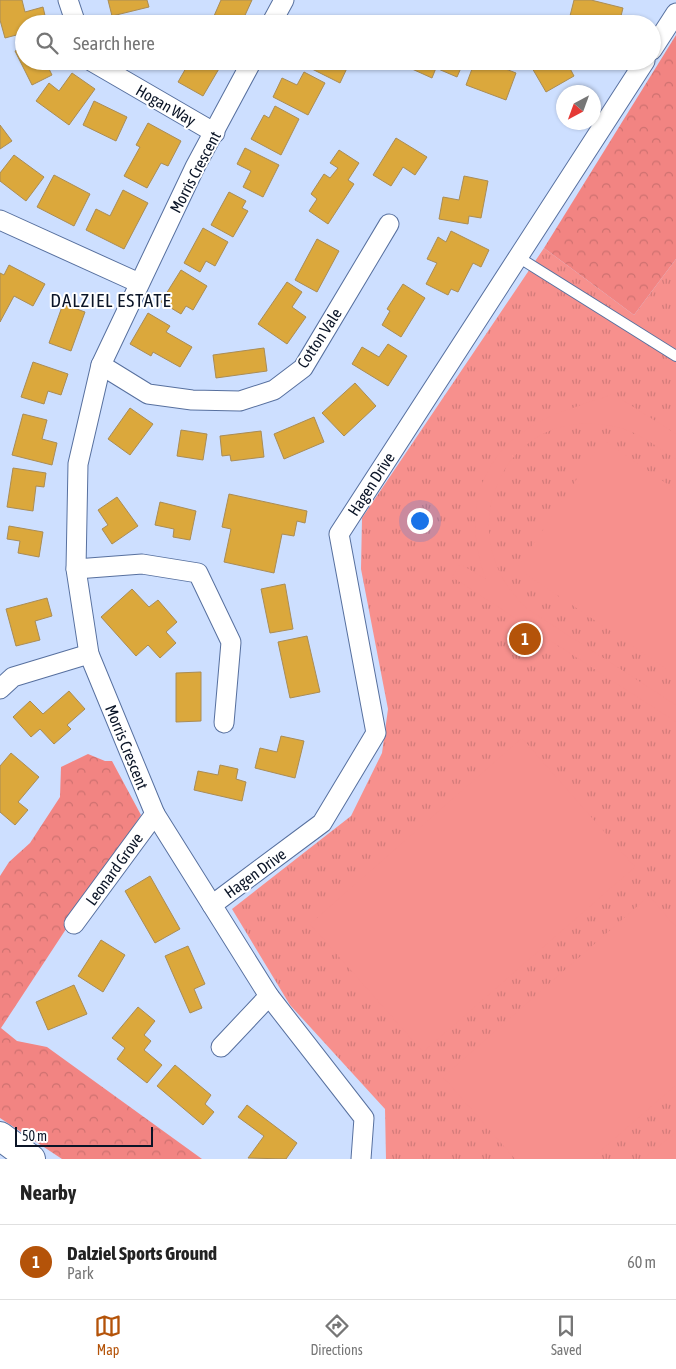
<!DOCTYPE html>
<style>
body{margin:0;font-family:"Asap Condensed",sans-serif;background:#f2f2f2;color:#222}
.compass{position:absolute;left:556px;top:85px;width:45px;height:45px;border-radius:50%;background:#fff;box-shadow:0 1px 4px #0004;rotate:221deg}
.scale{position:absolute;left:15px;bottom:12px;width:138px;box-sizing:border-box;padding-left:5px;border:2px solid #0b1527;border-top:0;font-size:14px;line-height:18px;white-space:nowrap;color:#0b1527;-webkit-text-stroke:4px #fff;paint-order:stroke}
.you{position:absolute;left:419px;top:520px;width:18px;height:18px;margin:-12px;border:4px solid #fff;border-radius:50%;background:#1a73e8;box-shadow:0 0 0 8px #1a73e833}
.badge{display:grid;place-items:center;width:32px;height:32px;border-radius:50%;background:#b45309;color:#fff;font-size:16px;font-weight:700}
.pin{position:absolute;translate:-50% -50%;border:2px solid #fff;box-shadow:0 1px 5px #0006}
.list{margin:0;padding:0;list-style:none}
h2{display:flex;justify-content:space-between;align-items:center;height:65px;margin:0;padding:0 20px;font-size:21px}
h2 small{font-size:16px;font-weight:400;color:#767676}
.list li{display:grid;grid-template-columns:32px 1fr auto;gap:15px;align-items:center;box-sizing:border-box;height:75px;padding:0 20px;border-top:1px solid #e0e0e0}
.list b{display:block;font-size:19px;white-space:nowrap}
.list p{margin:0;font-size:16px;white-space:nowrap;color:#767676}
.list em{font-size:16px;font-style:normal;color:#767676}
.icon{flex:none;width:28px;height:28px;fill:none;stroke:currentColor;stroke-width:2;stroke-linecap:round;stroke-linejoin:round}
.map{position:relative;flex:none;width:676px;height:1159px;overflow:hidden}
.search{position:absolute;background:#fff;box-shadow:0 1px 4px #0004;left:15px;right:15px;top:15px;height:55px;display:flex;align-items:center;gap:12px;box-sizing:border-box;padding:0 18px;border-radius:28px;color:#767676;font-size:19px}
.sheet{height:140px;background:#fff}
nav{display:flex;justify-content:space-around;align-items:center;box-sizing:border-box;height:70px;border-top:1px solid #e0e0e0;background:#fff;font-size:14px;color:#767676}
nav a{display:grid;justify-items:center;gap:2px}
nav .on{color:#b45309}
.map>svg:first-child{display:block}
.grass{fill:url(#grass-tufts)}
.forest{fill:url(#forest-crowns)}
.pitch{fill:#f7908d}
.building{fill:#dba83c;stroke:#a98c56}
.lines{fill:none;stroke-linecap:round;stroke-linejoin:round}
.service-casing{stroke:#57709f;stroke-width:12}
.minor-casing{stroke:#57709f;stroke-width:21}
.secondary-casing{stroke:#57709f;stroke-width:30}
.service{stroke:#fff;stroke-width:10}
.minor{stroke:#fff;stroke-width:19}
.secondary{stroke:#fff;stroke-width:28}
.labels{text-anchor:middle;dominant-baseline:central;stroke-width:4;stroke-linejoin:round;paint-order:stroke}
.street-label{font-size:16px;fill:#0b1527;stroke:#fff}
.quarter-label{font-size:19px;letter-spacing:1px;fill:#0b1527;stroke:#fff}
</style>
<div class="map">
<svg width="676" height="1159" viewBox="0 0 676 1159">
<defs>
<pattern id="grass-tufts" width="24" height="20" patternUnits="userSpaceOnUse" patternTransform="scale(1.25)"><rect width="24" height="20" fill="#f7908d"/><path d="M3 7l-1-3M5 7V3M7 7l1-3M15 17l-1-3M17 17v-4M19 17l1-3" fill="none" stroke="#d27b7a"/></pattern>
<pattern id="forest-crowns" width="20" height="18" patternUnits="userSpaceOnUse" patternTransform="scale(1.25)"><rect width="20" height="18" fill="#f28482"/><path d="M2 6a3 3 0 1 1 6 0M12 15a3 3 0 1 1 6 0" fill="none" stroke="#ce7170"/></pattern>
</defs>
<rect width="100%" height="100%" fill="#cddfff"/>
<path class="grass" d="M 544,248 L 634,315 L 676,259 L 676,1159 L 386,1159 L 385,1109 L 290,1005 L 232,909 L 351,816 L 382,753 L 388,709 L 361,569 L 362,518 Z"/>
<g class="forest">
<path d="M 676,35 L 676,259 L 634,315 L 544,248 Z"/>
<path d="M 88,754 L 105,761 L 112,761 L 141,815 L 1,1028 L 17,1041 L 47,1047 L 202,1159 L 62,1159 L 0,1118 L 0,876 L 9,862 L 30,843 L 60,797 L 61,767 Z"/>
</g>
<g class="pitch">
<path d="M 613,394 L 676,434 L 676,459 C 656,446 636,430 612,426 C 503,403 445,537 529,610 L 676,705 L 676,722 L 452,577 L 460,564 L 486,579 C 464,521 474,460 532,426 C 556,411 587,404 613,394 Z"/>
<path d="M 603,440 L 676,490 L 676,675 L 517,568 Z"/>
<path d="M 522,738 L 635,867 L 423,1052 L 310,924 Z"/>
<path d="M 649,896 L 676,927 L 676,1085 L 591,1159 L 515,1159 L 443,1077 Z"/>
<path d="M 676,1132 L 676,1159 L 644,1159 Z"/>
</g>
<g class="building">
<path d="M 0,0 L 22,0 L 25,12 L 43,7 L 47,24 L 24,24 L 24,33 L 5,38 L 0,20 Z"/>
<path d="M 108,0 L 147,0 L 149,7 L 112,16 Z"/>
<path d="M 221,0 L 252,0 L 241,24 L 229,24 L 214,16 Z"/>
<path d="M 574,0 L 591,0 L 623,8 L 619,24 L 568,24 Z"/>
<path d="M 153,16 L 157,24 L 139,24 Z"/>
<path d="M 322,19 L 332,24 L 320,24 Z"/>
<path d="M 24,47 L 24,61 L 45,61 L 52,75 L 32,85 L 15,51 Z"/>
<path d="M 190,61 L 210,61 L 220,67 L 203,96 L 178,82 Z"/>
<path d="M 301,61 L 338,61 L 348,66 L 340,83 L 300,63 Z"/>
<path d="M 415,61 L 464,61 L 457,77 L 436,68 L 432,78 L 412,69 Z"/>
<path d="M 475,61 L 485,61 L 516,73 L 506,100 L 466,85 Z"/>
<path d="M 528,61 L 551,61 L 553,64 L 566,61 L 574,76 L 546,92 Z"/>
<path d="M 594,61 L 609,61 L 608,65 Z"/>
<path d="M 304,72 L 325,83 L 308,115 L 273,97 L 282,78 L 297,85 Z"/>
<path d="M 72,73 L 95,89 L 69,125 L 36,101 L 49,83 L 59,91 Z"/>
<path d="M 94,101 L 127,117 L 116,141 L 83,125 Z"/>
<path d="M 275,106 L 299,119 L 281,155 L 251,139 L 264,115 L 269,118 Z"/>
<path d="M 148,123 L 181,141 L 168,166 L 161,163 L 147,188 L 124,176 L 140,147 L 136,145 Z"/>
<path d="M 0,125 L 12,141 L 0,149 Z"/>
<path d="M 396,138 L 427,157 L 415,175 L 403,167 L 391,186 L 373,175 Z"/>
<path d="M 245,148 L 279,165 L 263,197 L 243,187 L 251,171 L 237,164 Z"/>
<path d="M 339,150 L 359,163 L 348,180 L 354,184 L 328,224 L 309,211 L 317,199 L 311,194 L 324,174 L 330,178 L 338,168 L 330,163 Z"/>
<path d="M 14,155 L 44,177 L 26,201 L 0,181 L 0,173 Z"/>
<path d="M 54,175 L 90,194 L 74,226 L 37,207 Z"/>
<path d="M 464,176 L 488,181 L 481,218 L 469,216 L 468,224 L 439,219 L 443,197 L 459,200 Z"/>
<path d="M 123,190 L 148,203 L 124,249 L 86,230 L 96,209 L 110,216 Z"/>
<path d="M 229,192 L 246,201 L 242,208 L 248,211 L 233,237 L 211,225 Z"/>
<path d="M 203,228 L 228,242 L 215,266 L 206,261 L 200,272 L 184,263 Z"/>
<path d="M 451,231 L 489,250 L 481,267 L 473,263 L 458,292 L 451,289 L 448,295 L 426,284 L 437,263 L 427,259 L 438,237 L 446,242 Z"/>
<path d="M 317,239 L 339,251 L 317,292 L 295,280 Z"/>
<path d="M 9,265 L 45,284 L 33,306 L 14,296 L 0,322 L 0,273 L 4,275 Z"/>
<path d="M 181,270 L 207,286 L 193,310 L 186,306 L 181,314 L 161,302 Z"/>
<path d="M 287,282 L 302,292 L 292,307 L 306,317 L 287,344 L 258,324 Z"/>
<path d="M 403,284 L 425,298 L 401,337 L 382,325 L 390,311 L 387,309 Z"/>
<path d="M 63,304 L 85,312 L 71,351 L 49,343 Z"/>
<path d="M 148,313 L 170,326 L 166,332 L 192,347 L 180,367 L 153,352 L 151,356 L 130,344 Z"/>
<path d="M 388,344 L 407,356 L 388,386 L 352,364 L 362,347 L 379,357 Z"/>
<path d="M 264,348 L 267,371 L 216,378 L 213,355 Z"/>
<path d="M 33,362 L 68,374 L 61,395 L 48,391 L 44,404 L 21,397 Z"/>
<path d="M 355,383 L 376,406 L 344,436 L 322,413 Z"/>
<path d="M 130,408 L 153,424 L 130,455 L 108,439 Z"/>
<path d="M 23,414 L 47,420 L 42,439 L 57,443 L 52,465 L 12,455 Z"/>
<path d="M 314,417 L 324,442 L 284,459 L 274,434 Z"/>
<path d="M 181,430 L 207,434 L 203,460 L 177,456 Z"/>
<path d="M 261,431 L 264,457 L 231,461 L 230,455 L 222,456 L 220,436 Z"/>
<path d="M 13,468 L 46,473 L 44,487 L 36,486 L 33,511 L 7,507 Z"/>
<path d="M 229,494 L 307,511 L 305,523 L 297,521 L 294,536 L 282,534 L 274,573 L 224,562 L 231,529 L 222,527 Z"/>
<path d="M 117,497 L 138,526 L 112,544 L 102,529 L 108,525 L 98,510 Z"/>
<path d="M 160,502 L 196,511 L 190,540 L 173,537 L 174,529 L 155,525 Z"/>
<path d="M 9,526 L 43,532 L 39,557 L 18,553 L 20,541 L 7,539 Z"/>
<path d="M 285,584 L 293,629 L 270,633 L 261,589 Z"/>
<path d="M 132,589 L 149,607 L 158,600 L 177,622 L 166,632 L 176,643 L 160,658 L 148,645 L 136,656 L 101,617 Z"/>
<path d="M 47,598 L 52,616 L 35,621 L 40,640 L 16,646 L 6,609 Z"/>
<path d="M 307,636 L 320,692 L 290,698 L 278,642 Z"/>
<path d="M 201,672 L 201,721 L 176,722 L 176,673 Z"/>
<path d="M 69,691 L 85,709 L 67,725 L 71,729 L 54,744 L 40,729 L 31,737 L 13,717 L 30,701 L 43,714 Z"/>
<path d="M 281,736 L 304,741 L 295,778 L 255,768 L 260,748 L 277,752 Z"/>
<path d="M 11,753 L 39,777 L 18,802 L 28,810 L 15,825 L 0,812 L 0,766 Z"/>
<path d="M 220,765 L 238,769 L 236,779 L 246,782 L 242,801 L 194,790 L 198,771 L 218,775 Z"/>
<path d="M 150,876 L 180,929 L 155,943 L 125,891 Z"/>
<path d="M 101,940 L 125,955 L 103,992 L 78,976 Z"/>
<path d="M 188,946 L 205,984 L 194,989 L 202,1008 L 190,1013 L 165,956 Z"/>
<path d="M 74,985 L 87,1014 L 48,1030 L 36,1002 Z"/>
<path d="M 138,1007 L 155,1021 L 144,1035 L 151,1041 L 144,1050 L 162,1065 L 147,1083 L 117,1059 L 125,1048 L 112,1038 Z"/>
<path d="M 175,1065 L 211,1095 L 205,1104 L 214,1112 L 203,1125 L 157,1086 Z"/>
<path d="M 247,1105 L 297,1143 L 286,1159 L 248,1158 L 264,1136 L 238,1117 Z"/>
</g>
<g class="lines">
<defs>
<path id="service" d="M 518,257 L 676,356"/>
<g id="minor">
<path d="M 68,0 L 76,24"/>
<path d="M 271,24 L 284,0"/>
<path d="M 652,50 L 676,13"/>
<path d="M 91,61 L 215,133"/>
<path d="M 252,61 L 195,167 L 101,365 L 78,464 L 76,569 L 89,654 L 155,814 L 269,996 L 364,1118 L 361,1159"/>
<path d="M 0,220 L 139,283"/>
<path d="M 101,365 L 148,394 L 192,400 L 240,401 L 274,390 L 303,368 L 389,224"/>
<path d="M 76,569 L 142,564 L 198,573 L 231,642 L 224,723"/>
<path d="M 0,689 L 13,677 L 89,654"/>
<path d="M 212,905 L 322,823 L 376,733 L 339,534 L 645,61"/>
<path d="M 74,924 L 155,814"/>
<path d="M 221,1047 L 269,996"/>
</g>
<path id="secondary" d="M 0,1136 L 31,1159"/>
</defs>
<use href="#service" class="service-casing"/>
<use href="#minor" class="minor-casing"/>
<use href="#secondary" class="secondary-casing"/>
<use href="#service" class="service"/>
<use href="#minor" class="minor"/>
<use href="#secondary" class="secondary"/>
</g>
<g class="labels">
<g class="street-label">
<text transform="translate(166 105) rotate(30)">Hogan Way</text>
<text transform="translate(195 172) rotate(-62)">Morris Crescent</text>
<text transform="translate(319 338) rotate(-57)">Cotton Vale</text>
<text transform="translate(371 484) rotate(-57)">Hagen Drive</text>
<text transform="translate(127 747) rotate(68)">Morris Crescent</text>
<text transform="translate(114 869) rotate(-54)">Leonard Grove</text>
<text transform="translate(255 873) rotate(-36)">Hagen Drive</text>
</g>
<g class="quarter-label">
<text x="111" y="300">DALZIEL ESTATE</text>
</g>
</g>
</svg>
<svg class="compass" viewBox="-18 -18 36 36"><path d="M0-13l5 13h-10z" fill="#e53935"/><path d="M0 13l5-13h-10z" fill="#767676"/></svg>
<div class="scale">50 m</div>
<div class="you"></div>
<div class="pin badge" style="left:525px;top:639px">1</div>
<div class="search"><svg class="icon" aria-label="search" viewBox="0 0 24 24"><circle cx="10" cy="10" r="6"/><path d="M15 15l6 6"/></svg>Search here</div>
</div>
<section class="sheet">
<h2>Nearby<small></small></h2>
<ul class="list">
<li><span class="badge">1</span><div><b>Dalziel Sports Ground</b><p>Park</p></div><em>60 m</em></li>
</ul>
</section>
<nav>
<a class="on"><svg class="icon" aria-label="map" viewBox="0 0 24 24"><path d="M3 6l6-2 6 2 6-2v14l-6 2-6-2-6 2zM9 4v14M15 6v14"/></svg>Map</a>
<a><svg class="icon" aria-label="directions" viewBox="0 0 24 24"><path d="M12 3l9 9-9 9-9-9zM9 14v-3h6M13 9l2 2-2 2"/></svg>Directions</a>
<a><svg class="icon" aria-label="saved" viewBox="0 0 24 24"><path d="M7 4h10v16l-5-4-5 4z"/></svg>Saved</a>
</nav>
